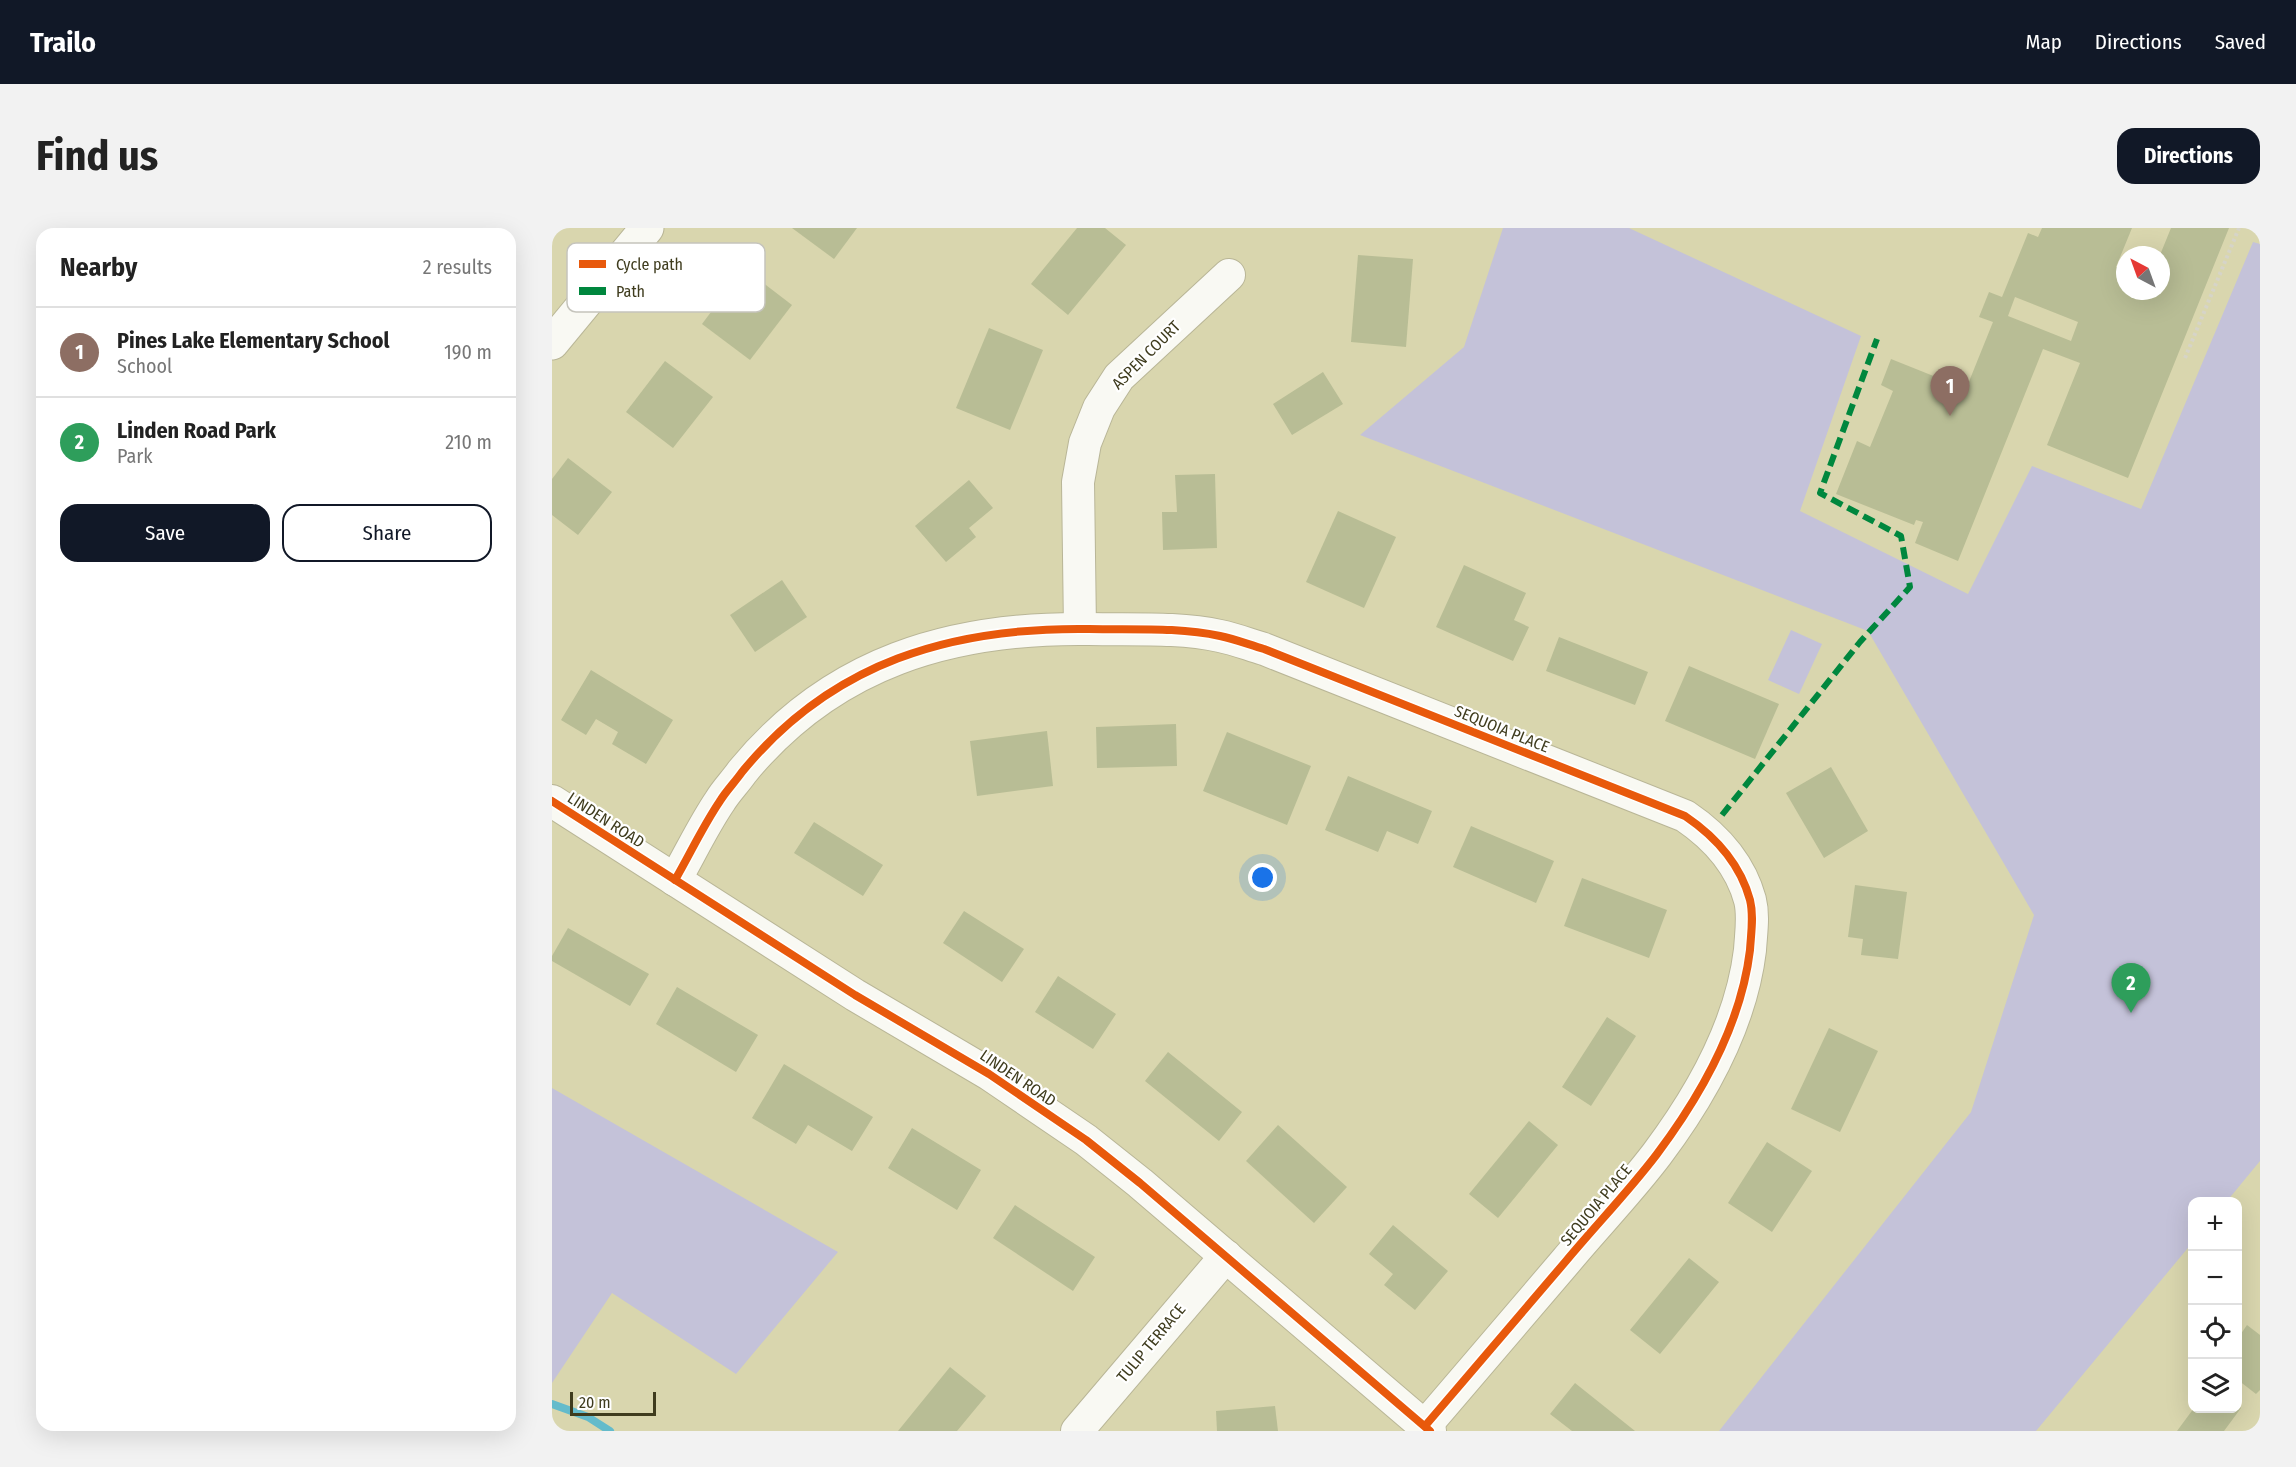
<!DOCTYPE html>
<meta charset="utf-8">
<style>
body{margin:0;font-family:"Fira Sans Condensed",sans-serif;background:#f2f2f2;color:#222}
.controls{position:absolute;right:18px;bottom:18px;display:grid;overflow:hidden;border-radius:12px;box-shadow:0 6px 24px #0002}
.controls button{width:54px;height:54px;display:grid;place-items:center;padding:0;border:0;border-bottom:2px solid #e0e0e0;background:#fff;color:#222;font:30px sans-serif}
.compass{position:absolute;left:1564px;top:18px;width:54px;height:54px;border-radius:50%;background:#fff;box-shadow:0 6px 24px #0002;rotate:319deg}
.scale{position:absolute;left:18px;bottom:15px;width:86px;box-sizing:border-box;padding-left:6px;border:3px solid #3f3c1e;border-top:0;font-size:16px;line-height:21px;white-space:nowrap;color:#3f3c1e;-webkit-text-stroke:4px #fff;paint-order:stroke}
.you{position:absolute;left:711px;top:650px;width:21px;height:21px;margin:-15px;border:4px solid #fff;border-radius:50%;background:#1a73e8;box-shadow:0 0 0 9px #1a73e833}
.badge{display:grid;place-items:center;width:39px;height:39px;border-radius:50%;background:#111827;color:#fff;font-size:20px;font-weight:700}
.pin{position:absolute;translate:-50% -50px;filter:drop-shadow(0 2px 3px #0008)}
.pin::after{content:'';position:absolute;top:32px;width:21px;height:18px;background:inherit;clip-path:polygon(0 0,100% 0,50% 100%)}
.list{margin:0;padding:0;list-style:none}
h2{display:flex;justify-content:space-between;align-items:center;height:78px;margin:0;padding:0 24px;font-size:26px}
h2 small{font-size:20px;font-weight:400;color:#767676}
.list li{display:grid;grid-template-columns:39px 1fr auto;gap:18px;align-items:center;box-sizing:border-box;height:90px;padding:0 24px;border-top:2px solid #e0e0e0}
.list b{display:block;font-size:22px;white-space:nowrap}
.list p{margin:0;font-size:20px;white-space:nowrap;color:#767676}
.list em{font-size:20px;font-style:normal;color:#767676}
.actions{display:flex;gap:12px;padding:18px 24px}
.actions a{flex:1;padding:14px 0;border:2px solid #111827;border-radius:18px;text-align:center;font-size:21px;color:#111827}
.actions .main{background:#111827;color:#fff}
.icon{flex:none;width:33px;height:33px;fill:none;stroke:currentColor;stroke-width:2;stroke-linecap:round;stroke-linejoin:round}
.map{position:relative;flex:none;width:1708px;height:1203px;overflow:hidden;border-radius:18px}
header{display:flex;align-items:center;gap:36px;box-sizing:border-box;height:84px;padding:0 30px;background:#111827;color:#fff}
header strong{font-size:28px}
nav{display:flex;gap:33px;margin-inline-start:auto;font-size:21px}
.intro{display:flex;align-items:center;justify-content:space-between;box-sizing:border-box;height:144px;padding:0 36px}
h1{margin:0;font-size:42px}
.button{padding:15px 27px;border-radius:18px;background:#111827;color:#fff;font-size:21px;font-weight:700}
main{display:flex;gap:36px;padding:0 36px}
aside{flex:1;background:#fff;border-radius:18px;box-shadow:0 6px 24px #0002}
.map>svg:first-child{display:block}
.green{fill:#c4c2d9}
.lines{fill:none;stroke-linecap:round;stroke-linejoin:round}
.stream{stroke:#64bbcb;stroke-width:8}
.building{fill:#b8bd95;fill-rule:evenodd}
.street-casing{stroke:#b9b697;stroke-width:34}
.secondary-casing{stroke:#b9b697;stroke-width:35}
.path{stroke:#d6d4c8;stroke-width:4;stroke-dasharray:3 3;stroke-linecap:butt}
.street{stroke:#f9f9f3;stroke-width:32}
.secondary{stroke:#f9f9f3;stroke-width:33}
.quiet{stroke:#00873e;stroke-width:6;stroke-dasharray:12 6;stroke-linecap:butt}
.cycleway-casing{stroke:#fff;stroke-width:11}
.cycleway{stroke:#e8590c;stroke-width:8}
.labels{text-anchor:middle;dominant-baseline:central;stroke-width:4.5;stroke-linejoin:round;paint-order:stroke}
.street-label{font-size:16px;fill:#3f3c1e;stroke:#fff}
.key{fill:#fff;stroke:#c5c4bc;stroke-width:1.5}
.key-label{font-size:16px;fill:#3f3c1e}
</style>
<header>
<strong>Trailo</strong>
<nav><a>Map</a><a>Directions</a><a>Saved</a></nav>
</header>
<div class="intro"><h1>Find us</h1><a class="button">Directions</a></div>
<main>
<aside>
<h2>Nearby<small>2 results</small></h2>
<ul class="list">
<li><span class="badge" style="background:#8d6e63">1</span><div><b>Pines Lake Elementary School</b><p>School</p></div><em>190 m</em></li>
<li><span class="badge" style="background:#2e9e5b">2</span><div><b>Linden Road Park</b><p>Park</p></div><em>210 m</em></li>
</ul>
<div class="actions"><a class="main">Save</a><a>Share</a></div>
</aside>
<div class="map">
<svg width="1708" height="1203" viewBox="0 0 1708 1203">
<rect width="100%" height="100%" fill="#d9d6ae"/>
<g class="green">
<path d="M 951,0 L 1077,0 L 1309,108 L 1248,283 L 1416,366 L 1480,238 L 1589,281 L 1701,14 L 1708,16 L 1708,933 L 1675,973 L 1640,974 L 1640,1015 L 1484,1203 L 1167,1203 L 1419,884 L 1482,687 L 1316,403 L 808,207 L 912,119 Z"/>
<path d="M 1239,402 L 1270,416 L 1247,466 L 1216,452 Z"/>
<path d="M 0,860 L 286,1024 L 184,1146 L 60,1065 L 0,1155 Z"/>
</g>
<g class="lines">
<path class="stream" d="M 0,1176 L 36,1189 L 58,1203"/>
</g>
<g class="building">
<path d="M 240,0 L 305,0 L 282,31 Z"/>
<path d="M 525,0 L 553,0 L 574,17 L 516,87 L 479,56 Z"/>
<path d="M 1490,0 L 1580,0 L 1564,39 L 1573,42 L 1573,63 L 1609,63 L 1608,27 L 1619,0 L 1677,0 L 1576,250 L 1495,217 L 1528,135 L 1491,121 L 1406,333 L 1363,315 L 1371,294 L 1364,292 L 1362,297 L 1284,266 L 1305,213 L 1318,219 L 1341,163 L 1329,157 L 1339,131 L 1414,161 L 1441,94 L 1427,89 L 1437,64 L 1450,69 L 1476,5 L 1486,9 ZM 1463,69 L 1526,94 L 1519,113 L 1456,88 Z"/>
<path d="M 806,27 L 861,31 L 854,119 L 799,114 Z"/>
<path d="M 192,40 L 240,77 L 198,132 L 150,96 Z"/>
<path d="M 437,100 L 491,122 L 458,202 L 404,180 Z"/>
<path d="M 113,133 L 161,169 L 121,220 L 74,184 Z"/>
<path d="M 771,144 L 791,176 L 740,207 L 721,176 Z"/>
<path d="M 16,230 L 60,264 L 26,307 L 0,287 L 0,251 Z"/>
<path d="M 663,246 L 665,320 L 611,322 L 610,284 L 625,284 L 623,247 Z"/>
<path d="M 417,252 L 441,280 L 417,300 L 424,309 L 394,334 L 363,298 Z"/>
<path d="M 786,283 L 844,309 L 812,380 L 754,354 Z"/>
<path d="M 912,337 L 974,365 L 962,392 L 977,399 L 961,433 L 884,399 Z"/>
<path d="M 230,352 L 255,389 L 203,424 L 178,387 Z"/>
<path d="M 1007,409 L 1096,444 L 1083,477 L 994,443 Z"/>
<path d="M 1137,438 L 1227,476 L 1203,531 L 1113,493 Z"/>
<path d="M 39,442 L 121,492 L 94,536 L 60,516 L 66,504 L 44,491 L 34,507 L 9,492 Z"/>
<path d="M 624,496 L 625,538 L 545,540 L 544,499 Z"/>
<path d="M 495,503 L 501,558 L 425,568 L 418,513 Z"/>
<path d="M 675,504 L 759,538 L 735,597 L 651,563 Z"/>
<path d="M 1279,539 L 1316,603 L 1272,630 L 1234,565 Z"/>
<path d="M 796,548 L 880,583 L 866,616 L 835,603 L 826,624 L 773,602 Z"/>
<path d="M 262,594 L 331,637 L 311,668 L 242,625 Z"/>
<path d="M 919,598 L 1002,633 L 984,675 L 901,639 Z"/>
<path d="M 1030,650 L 1115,682 L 1097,730 L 1012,698 Z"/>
<path d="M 1303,657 L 1355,664 L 1346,731 L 1309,727 L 1311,711 L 1296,709 Z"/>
<path d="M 412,683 L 472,721 L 450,754 L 391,715 Z"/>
<path d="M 16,700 L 97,746 L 78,778 L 0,733 L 0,728 Z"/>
<path d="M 506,748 L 564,786 L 541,821 L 483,784 Z"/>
<path d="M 125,759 L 206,807 L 184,844 L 104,796 Z"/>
<path d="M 1055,789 L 1084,808 L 1039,878 L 1010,859 Z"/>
<path d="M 1277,800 L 1326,823 L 1288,904 L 1239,881 Z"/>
<path d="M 616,824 L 690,884 L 667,913 L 593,853 Z"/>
<path d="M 232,836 L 321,889 L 300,923 L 256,897 L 244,916 L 200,890 Z"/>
<path d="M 977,893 L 1006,917 L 946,990 L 917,966 Z"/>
<path d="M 726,897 L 795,959 L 762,995 L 694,933 Z"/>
<path d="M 360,900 L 429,942 L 405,982 L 336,940 Z"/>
<path d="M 1215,914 L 1260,943 L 1220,1004 L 1176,975 Z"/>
<path d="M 463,977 L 543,1029 L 521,1063 L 441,1010 Z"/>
<path d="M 841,997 L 896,1043 L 863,1082 L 832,1057 L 841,1046 L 817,1026 Z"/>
<path d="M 1137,1030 L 1167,1054 L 1108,1126 L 1078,1102 Z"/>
<path d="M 1695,1097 L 1708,1107 L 1708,1162 L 1704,1166 L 1686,1152 L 1686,1110 Z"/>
<path d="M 398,1139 L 434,1168 L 405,1203 L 346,1203 Z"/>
<path d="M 1023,1155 L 1083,1203 L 1020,1203 L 998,1186 Z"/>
<path d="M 1686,1177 L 1689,1180 L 1672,1203 L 1625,1203 L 1642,1180 L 1686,1180 Z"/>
<path d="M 723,1178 L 726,1203 L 665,1203 L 664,1183 Z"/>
</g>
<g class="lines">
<defs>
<g id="street">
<path d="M 528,401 L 526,254 L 533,215 L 547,180 L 567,149 L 677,47"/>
<path d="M 0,573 L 303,767 L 437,846 L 534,912 L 588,955 L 878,1203"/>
<path d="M 123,652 C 138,626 151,598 168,573 C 174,563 183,554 190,544 C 280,434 399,399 537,401 C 581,402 626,399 668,408 C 683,411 698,417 712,421 L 1133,588 C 1164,609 1188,635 1198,672 C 1202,688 1199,705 1198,722 C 1189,797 1150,866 1105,926 C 1077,963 1044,997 1014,1033 C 967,1088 920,1143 873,1198"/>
<path d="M 525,1203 L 674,1028"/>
</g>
<path id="secondary" d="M 0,115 L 95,0"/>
</defs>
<use href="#street" class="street-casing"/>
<use href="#secondary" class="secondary-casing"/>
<path class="path" d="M 1633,130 L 1687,0"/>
<use href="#street" class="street"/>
<use href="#secondary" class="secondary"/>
<path class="quiet" d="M 1170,587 L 1308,414 L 1358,359 L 1349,308 L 1268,265 L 1325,111"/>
<defs>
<g id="cycleway">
<path d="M 0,573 L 303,767 L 437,846 L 534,912 L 588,955 L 878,1203"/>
<path d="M 123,652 C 138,626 151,598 168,573 C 174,563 183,554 190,544 C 280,434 399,399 537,401 C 581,402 626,399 668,408 C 683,411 698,417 712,421 L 1133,588 C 1164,609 1188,635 1198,672 C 1202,688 1199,705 1198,722 C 1189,797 1150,866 1105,926 C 1077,963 1044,997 1014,1033 C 967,1088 920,1143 873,1198"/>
</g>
</defs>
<use href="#cycleway" class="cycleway-casing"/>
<use href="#cycleway" class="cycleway"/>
</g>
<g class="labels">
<g class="street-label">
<text transform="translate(594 127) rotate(-45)">ASPEN COURT</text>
<text transform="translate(950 501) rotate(22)">SEQUOIA PLACE</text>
<text transform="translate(54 592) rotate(33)">LINDEN ROAD</text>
<text transform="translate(466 850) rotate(34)">LINDEN ROAD</text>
<text transform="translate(1044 977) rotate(-50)">SEQUOIA PLACE</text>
<text transform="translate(599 1115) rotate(-50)">TULIP TERRACE</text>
</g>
</g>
<rect x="15" y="15" width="198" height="69" rx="9" class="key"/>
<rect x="27" y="32" width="27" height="8" fill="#e8590c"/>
<rect x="27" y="59" width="27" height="8" fill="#00873e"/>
<g class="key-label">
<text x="64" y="42">Cycle path</text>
<text x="64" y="69">Path</text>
</g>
</svg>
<div class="controls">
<button>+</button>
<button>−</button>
<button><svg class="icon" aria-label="locate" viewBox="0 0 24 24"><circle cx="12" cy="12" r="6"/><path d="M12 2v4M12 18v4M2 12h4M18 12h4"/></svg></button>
<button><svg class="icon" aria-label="layers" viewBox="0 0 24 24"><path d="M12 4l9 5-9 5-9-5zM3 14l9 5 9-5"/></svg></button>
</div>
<svg class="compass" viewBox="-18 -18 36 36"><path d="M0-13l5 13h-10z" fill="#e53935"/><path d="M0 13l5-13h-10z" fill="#767676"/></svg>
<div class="scale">20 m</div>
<div class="you"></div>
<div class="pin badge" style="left:1398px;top:188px;background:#8d6e63">1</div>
<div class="pin badge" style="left:1579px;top:785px;background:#2e9e5b">2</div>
</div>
</main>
